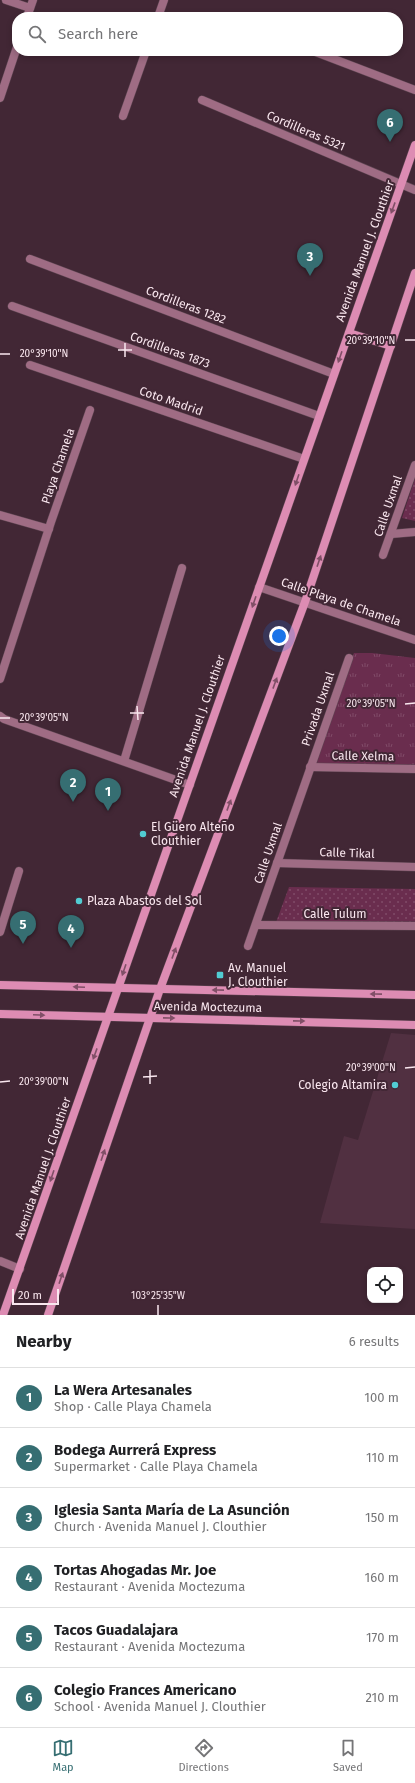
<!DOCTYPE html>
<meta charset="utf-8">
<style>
body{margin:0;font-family:"Fira Sans",sans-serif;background:#f6f6f6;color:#202124}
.controls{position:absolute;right:12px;bottom:12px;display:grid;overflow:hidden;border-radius:8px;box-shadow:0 2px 6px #0003}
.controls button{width:36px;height:36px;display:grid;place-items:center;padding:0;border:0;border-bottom:1px solid #e0e0e0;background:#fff;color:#202124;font:20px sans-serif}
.scale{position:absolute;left:12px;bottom:10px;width:47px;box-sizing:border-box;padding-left:4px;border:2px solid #fae7ef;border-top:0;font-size:11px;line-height:14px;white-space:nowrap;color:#fae7ef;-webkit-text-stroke:3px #422735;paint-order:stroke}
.you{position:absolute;left:279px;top:636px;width:14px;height:14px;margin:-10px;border:3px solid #fff;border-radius:50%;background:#1a73e8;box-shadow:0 0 0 6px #1a73e833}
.badge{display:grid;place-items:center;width:26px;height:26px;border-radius:50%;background:#366e72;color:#fff;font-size:13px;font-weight:700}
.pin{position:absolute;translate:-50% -33px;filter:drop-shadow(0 1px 2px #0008)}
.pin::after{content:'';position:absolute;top:21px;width:14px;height:12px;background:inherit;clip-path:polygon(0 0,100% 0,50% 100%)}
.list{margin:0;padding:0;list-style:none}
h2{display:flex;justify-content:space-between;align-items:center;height:52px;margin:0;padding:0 16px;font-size:17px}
h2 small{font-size:13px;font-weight:400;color:#757577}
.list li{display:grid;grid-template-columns:26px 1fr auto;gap:12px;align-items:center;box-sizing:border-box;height:60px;padding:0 16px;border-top:1px solid #e0e0e0}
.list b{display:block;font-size:15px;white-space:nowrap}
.list p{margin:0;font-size:13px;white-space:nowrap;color:#757577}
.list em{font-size:13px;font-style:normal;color:#757577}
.icon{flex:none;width:22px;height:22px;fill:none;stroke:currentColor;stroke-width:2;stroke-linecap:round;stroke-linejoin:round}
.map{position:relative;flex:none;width:415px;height:1315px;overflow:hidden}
.search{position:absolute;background:#fff;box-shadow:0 2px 6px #0003;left:12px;right:12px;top:12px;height:44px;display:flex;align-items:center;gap:10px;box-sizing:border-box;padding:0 14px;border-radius:16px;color:#757577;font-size:15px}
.sheet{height:412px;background:#fff}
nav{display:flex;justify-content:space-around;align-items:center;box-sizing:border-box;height:56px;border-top:1px solid #e0e0e0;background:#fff;font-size:11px;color:#757577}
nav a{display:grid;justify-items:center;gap:2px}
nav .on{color:#366e72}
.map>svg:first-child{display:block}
.built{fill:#513041}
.grass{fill:url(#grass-dots)}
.park{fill:url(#park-tufts)}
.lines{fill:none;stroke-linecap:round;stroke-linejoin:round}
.street-casing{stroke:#5f4653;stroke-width:9}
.secondary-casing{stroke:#5f4653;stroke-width:9}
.street{stroke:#9f6c84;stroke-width:8}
.secondary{stroke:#dd8cb3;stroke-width:8}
.oneway{fill:#804f67}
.ticks{fill:none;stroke:#fae7ef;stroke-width:1.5}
.poi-dot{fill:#51ccd2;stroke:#422735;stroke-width:1.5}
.labels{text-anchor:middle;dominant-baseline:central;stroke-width:4;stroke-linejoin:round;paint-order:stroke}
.street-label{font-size:12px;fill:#fae7ef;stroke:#422735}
.poi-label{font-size:12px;fill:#fae7ef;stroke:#422735;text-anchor:start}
.ticks-label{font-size:10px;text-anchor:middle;fill:#fae7ef;stroke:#422735;stroke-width:4;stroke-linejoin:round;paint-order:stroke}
</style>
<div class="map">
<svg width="415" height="1315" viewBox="0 0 415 1315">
<defs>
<pattern id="grass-dots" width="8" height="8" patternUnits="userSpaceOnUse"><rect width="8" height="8" fill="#6a2d4e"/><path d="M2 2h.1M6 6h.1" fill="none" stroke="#804b68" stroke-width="1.8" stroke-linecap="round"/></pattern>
<pattern id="park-tufts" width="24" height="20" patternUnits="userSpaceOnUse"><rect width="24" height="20" fill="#6a2d4e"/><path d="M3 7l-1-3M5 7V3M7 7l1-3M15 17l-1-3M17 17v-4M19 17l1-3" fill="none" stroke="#804b68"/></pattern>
</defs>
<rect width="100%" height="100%" fill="#422735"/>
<path class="built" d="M 391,1033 L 415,1035 L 415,1229 L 320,1223 L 344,1136 L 358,1140 Z"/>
<g class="grass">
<path d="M 415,478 L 415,521 L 402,518 Z"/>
<path d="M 289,887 L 415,889 L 415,928 L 275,925 Z"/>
</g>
<path class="park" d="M 354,653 L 372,653 L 415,658 L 415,769 L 310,767 Z"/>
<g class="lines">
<defs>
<g id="street">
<path d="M 6,0 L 30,8"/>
<path d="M 27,17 L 33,0"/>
<path d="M 158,17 L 164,0"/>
<path d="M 313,51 L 415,90"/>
<path d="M 0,98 L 17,47"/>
<path d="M 202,100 L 415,190"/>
<path d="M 123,116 L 146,51"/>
<path d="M 30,259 L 334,374"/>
<path d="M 12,306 L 319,416"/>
<path d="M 30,365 L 304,459"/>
<path d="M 0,515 L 49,529"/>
<path d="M 391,534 L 415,532"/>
<path d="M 383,555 L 415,465"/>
<path d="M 259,587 L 415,640"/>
<path d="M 0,679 L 51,522 L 90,410"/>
<path d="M 0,716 L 4,719 L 190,785"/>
<path d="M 124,761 L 182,568"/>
<path d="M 310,767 L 415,769"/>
<path d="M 277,863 L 415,867"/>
<path d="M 256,925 L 415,926"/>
<path d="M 0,932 L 19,871"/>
<path d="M 248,946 L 349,658"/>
<path d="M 0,1261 L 20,1269"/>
</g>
<g id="secondary">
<path d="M 349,333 L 391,346"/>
<path d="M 0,985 L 415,995"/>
<path d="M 0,1014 L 415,1025"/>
<path d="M 3,1315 L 415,145"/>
<path d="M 48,1315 L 160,989 L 305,602 L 415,273"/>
</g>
</defs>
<use href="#street" class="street-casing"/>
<use href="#secondary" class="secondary-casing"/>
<use href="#street" class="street"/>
<use href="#secondary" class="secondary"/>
</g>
<defs><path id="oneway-solid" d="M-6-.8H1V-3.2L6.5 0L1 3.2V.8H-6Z"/></defs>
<g class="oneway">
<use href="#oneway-solid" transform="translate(393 208) rotate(110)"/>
<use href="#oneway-solid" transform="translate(340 357) rotate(109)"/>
<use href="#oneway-solid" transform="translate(297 480) rotate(109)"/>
<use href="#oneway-solid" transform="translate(319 561) rotate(-71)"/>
<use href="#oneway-solid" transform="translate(254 602) rotate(109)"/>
<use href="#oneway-solid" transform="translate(275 683) rotate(-70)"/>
<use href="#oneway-solid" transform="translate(229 805) rotate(-70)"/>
<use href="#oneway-solid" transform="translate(174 953) rotate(-70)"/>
<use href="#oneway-solid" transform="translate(124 970) rotate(109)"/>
<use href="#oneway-solid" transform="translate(79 987) rotate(-178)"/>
<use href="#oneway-solid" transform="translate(218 990) rotate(-179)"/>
<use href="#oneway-solid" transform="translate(376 994) rotate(-179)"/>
<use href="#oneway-solid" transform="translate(39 1015) rotate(2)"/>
<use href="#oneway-solid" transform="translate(169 1018) rotate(1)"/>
<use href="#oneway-solid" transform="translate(299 1021) rotate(1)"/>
<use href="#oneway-solid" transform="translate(95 1054) rotate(110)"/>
<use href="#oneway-solid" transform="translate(103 1155) rotate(-71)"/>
<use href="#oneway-solid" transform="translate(52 1176) rotate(109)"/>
<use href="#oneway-solid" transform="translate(61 1278) rotate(-71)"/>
</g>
<path class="ticks" d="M 405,340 L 415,340M 125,343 L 125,357M 118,350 L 132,350M 0,354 L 10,354M 405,704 L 415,703M 137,706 L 138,720M 130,713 L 144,713M 0,718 L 10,718M 405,1068 L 415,1067M 150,1070 L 150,1084M 143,1077 L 157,1076M 0,1082 L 10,1081M 158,1305 L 158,1315"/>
<g class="poi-dot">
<circle cx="143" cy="834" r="4"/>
<circle cx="79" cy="901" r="4"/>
<rect x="216" y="971" width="8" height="8" rx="2"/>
<circle cx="395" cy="1085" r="4"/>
</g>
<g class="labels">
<g class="street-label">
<text transform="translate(306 131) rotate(23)">Cordilleras 5321</text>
<text transform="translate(365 251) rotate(-70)">Avenida Manuel J. Clouthier</text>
<text transform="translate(186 305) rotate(21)">Cordilleras 1282</text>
<text transform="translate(170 350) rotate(20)">Cordilleras 1873</text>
<text transform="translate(171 401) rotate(19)">Coto Madrid</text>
<text transform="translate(58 466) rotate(-71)">Playa Chamela</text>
<text transform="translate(388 506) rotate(-71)">Calle Uxmal</text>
<text transform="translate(341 602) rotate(19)">Calle Playa de Chamela</text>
<text transform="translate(318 709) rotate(-71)">Privada Uxmal</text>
<text transform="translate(197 726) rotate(-71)">Avenida Manuel J. Clouthier</text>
<text transform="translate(363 756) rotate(1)">Calle Xelma</text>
<text transform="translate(268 853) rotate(-71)">Calle Uxmal</text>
<text transform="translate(347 853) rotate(2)">Calle Tikal</text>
<text x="335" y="914">Calle Tulum</text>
<text transform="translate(208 1007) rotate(1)">Avenida Moctezuma</text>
<text transform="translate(43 1168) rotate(-71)">Avenida Manuel J. Clouthier</text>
</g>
<g class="poi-label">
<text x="151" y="827">El Güero Alteño<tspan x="151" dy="14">Clouthier</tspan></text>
<text x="87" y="901">Plaza Abastos del Sol</text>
<text x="228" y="968">Av. Manuel<tspan x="228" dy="14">J. Clouthier</tspan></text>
<text x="387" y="1085" text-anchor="end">Colegio Altamira</text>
</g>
</g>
<g class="ticks-label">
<text x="371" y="344">20°39'10"N</text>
<text x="44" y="357">20°39'10"N</text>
<text x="371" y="707">20°39'05"N</text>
<text x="44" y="721">20°39'05"N</text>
<text x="371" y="1071">20°39'00"N</text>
<text x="44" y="1085">20°39'00"N</text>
<text x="158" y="1299">103°25'35"W</text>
</g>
</svg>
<div class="controls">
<button><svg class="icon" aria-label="locate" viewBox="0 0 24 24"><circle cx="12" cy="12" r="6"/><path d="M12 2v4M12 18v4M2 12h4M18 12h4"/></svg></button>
</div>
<div class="scale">20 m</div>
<div class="you"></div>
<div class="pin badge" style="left:108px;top:811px">1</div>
<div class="pin badge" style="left:73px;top:802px">2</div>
<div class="pin badge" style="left:310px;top:276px">3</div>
<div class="pin badge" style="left:71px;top:948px">4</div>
<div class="pin badge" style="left:23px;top:944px">5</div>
<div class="pin badge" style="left:390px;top:142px">6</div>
<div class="search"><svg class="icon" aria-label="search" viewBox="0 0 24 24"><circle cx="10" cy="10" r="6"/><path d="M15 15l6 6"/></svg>Search here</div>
</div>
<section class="sheet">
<h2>Nearby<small>6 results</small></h2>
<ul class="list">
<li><span class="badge">1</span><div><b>La Wera Artesanales</b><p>Shop · Calle Playa Chamela</p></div><em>100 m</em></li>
<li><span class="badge">2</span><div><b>Bodega Aurrerá Express</b><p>Supermarket · Calle Playa Chamela</p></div><em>110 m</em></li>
<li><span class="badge">3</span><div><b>Iglesia Santa María de La Asunción</b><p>Church · Avenida Manuel J. Clouthier</p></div><em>150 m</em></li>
<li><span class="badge">4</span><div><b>Tortas Ahogadas Mr. Joe</b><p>Restaurant · Avenida Moctezuma</p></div><em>160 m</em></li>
<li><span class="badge">5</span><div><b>Tacos Guadalajara</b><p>Restaurant · Avenida Moctezuma</p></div><em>170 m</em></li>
<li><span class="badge">6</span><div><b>Colegio Frances Americano</b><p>School · Avenida Manuel J. Clouthier</p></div><em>210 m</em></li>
</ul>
</section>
<nav>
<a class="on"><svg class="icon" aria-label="map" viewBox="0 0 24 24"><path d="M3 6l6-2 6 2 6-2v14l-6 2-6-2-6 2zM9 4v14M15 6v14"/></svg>Map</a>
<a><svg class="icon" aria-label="directions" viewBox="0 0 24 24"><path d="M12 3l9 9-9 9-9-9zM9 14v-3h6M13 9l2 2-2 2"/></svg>Directions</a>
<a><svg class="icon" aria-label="saved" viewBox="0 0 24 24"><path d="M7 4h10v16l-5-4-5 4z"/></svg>Saved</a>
</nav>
